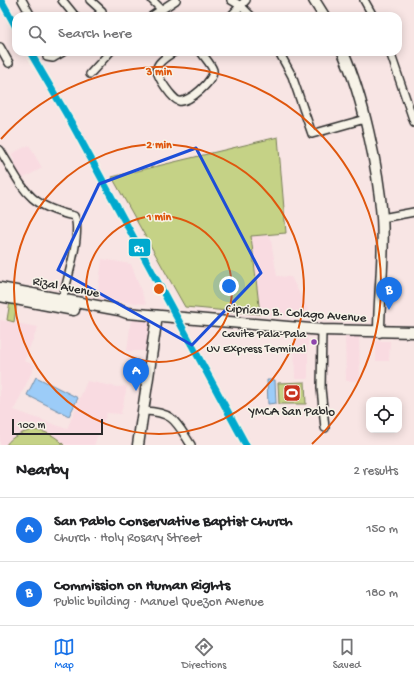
<!DOCTYPE html>
<meta charset="utf-8">
<style>
body{margin:0;font-family:"Gochi Hand",sans-serif;background:#f2f2f2;color:#202124}
.controls{position:absolute;right:12px;bottom:12px;display:grid;overflow:hidden;border-radius:8px;box-shadow:0 2px 10px #0003}
.controls button{width:36px;height:36px;display:grid;place-items:center;padding:0;border:0;border-bottom:1px solid #e0e0e0;background:#fff;color:#202124;font:20px sans-serif}
.scale{position:absolute;left:12px;bottom:10px;width:91px;box-sizing:border-box;padding-left:4px;border:2px solid #2b2b2b;border-top:0;font-size:11px;line-height:14px;white-space:nowrap;color:#2b2b2b;-webkit-text-stroke:3px #f7f3e8;paint-order:stroke}
.you{position:absolute;left:229px;top:286px;width:14px;height:14px;margin:-10px;border:3px solid #fff;border-radius:50%;background:#1a73e8;box-shadow:0 0 0 6px #1a73e833}
.badge{display:grid;place-items:center;width:26px;height:26px;border-radius:50%;background:#1a73e8;color:#fff;font-size:13px;font-weight:700}
.pin{position:absolute;translate:-50% -33px;filter:drop-shadow(0 1px 2px #0008)}
.pin::after{content:'';position:absolute;top:21px;width:14px;height:12px;background:inherit;clip-path:polygon(0 0,100% 0,50% 100%)}
.list{margin:0;padding:0;list-style:none}
h2{display:flex;justify-content:space-between;align-items:center;height:52px;margin:0;padding:0 16px;font-size:17px}
h2 small{font-size:13px;font-weight:400;color:#757577}
.list li{display:grid;grid-template-columns:26px 1fr auto;gap:12px;align-items:center;box-sizing:border-box;height:64px;padding:0 16px;border-top:1px solid #e0e0e0}
.list b{display:block;font-size:15px;white-space:nowrap}
.list p{margin:0;font-size:13px;white-space:nowrap;color:#757577}
.list em{font-size:13px;font-style:normal;color:#757577}
.icon{flex:none;width:22px;height:22px;fill:none;stroke:currentColor;stroke-width:2;stroke-linecap:round;stroke-linejoin:round}
.map{position:relative;flex:none;width:414px;height:445px;overflow:hidden}
.search{position:absolute;background:#fff;box-shadow:0 2px 10px #0003;left:12px;right:12px;top:12px;height:44px;display:flex;align-items:center;gap:10px;box-sizing:border-box;padding:0 14px;border-radius:12px;color:#757577;font-size:15px}
.sheet{height:180px;background:#fff}
nav{display:flex;justify-content:space-around;align-items:center;box-sizing:border-box;height:56px;border-top:1px solid #e0e0e0;background:#fff;font-size:11px;color:#757577}
nav a{display:grid;justify-items:center;gap:2px}
nav .on{color:#1a73e8}
.map>svg:first-child{display:block}
.built{fill:#f9dbe1}
.green{fill:#c5d286;stroke:#787e58}
.water{fill:#9cccf8;stroke:#6f8ca6}
.lines{fill:none;stroke-linecap:round;stroke-linejoin:round}
.street-casing{stroke:#2b2b2b;stroke-width:10}
.secondary-casing{stroke:#2b2b2b;stroke-width:13}
.street{stroke:#f7f3e8;stroke-width:7}
.secondary{stroke:#f7f3e8;stroke-width:10}
.rail{stroke:#2b2b2b;stroke-width:2}
.rail-1-casing{stroke:#f7f3e8;stroke-width:10}
.rail-1{stroke:#00a9ce;stroke-width:7}
.marked{fill:none;stroke:#1d4ed8;stroke-width:3;stroke-linejoin:round}
.ring{fill:none;stroke:#df570e;stroke-width:2}
.bus-dot{fill:#8e44ad;stroke:#f7f3e8;stroke-width:1.5}
.labels{text-anchor:middle;dominant-baseline:central;stroke-width:3;stroke-linejoin:round;paint-order:stroke}
.bus-label{font-size:12px;fill:#2b2b2b;stroke:#f7f3e8;text-anchor:end}
.street-label{font-size:13px;fill:#2b2b2b;stroke:#f7f3e8}
.poi-label{font-size:13px;fill:#2b2b2b;stroke:#f7f3e8}
.centre{fill:#df570e;stroke:#f7f3e8;stroke-width:2}
.ring-label{font-size:12px;text-anchor:middle;font-weight:bold;fill:#df570e;stroke:#f7f3e8;stroke-width:3;stroke-linejoin:round;paint-order:stroke}
.line-badge{stroke:#f7f3e8;stroke-width:1.5}
.badge-label{font-size:11px;text-anchor:middle;font-weight:bold;fill:#fff}
</style>
<div class="map">
<svg width="414" height="445" viewBox="0 0 414 445">
<rect width="100%" height="100%" fill="#f8e5e4"/>
<filter id="ink" filterUnits="userSpaceOnUse"><feTurbulence type="fractalNoise" baseFrequency=".025" numOctaves="2"/><feDisplacementMap in="SourceGraphic" scale="8" xChannelSelector="R" yChannelSelector="G"/><feConvolveMatrix kernelMatrix="1 2 1 2 8 2 1 2 1" color-interpolation-filters="sRGB"/></filter>
<g filter="url(#ink)">
<g class="built">
<path d="M 29,145 L 42,168 L 20,180 L 11,164 L 15,162 L 11,154 Z"/>
<path d="M 270,235 L 277,276 L 291,277 L 313,319 L 260,314 L 251,236 Z"/>
<path d="M 102,259 L 131,264 L 146,304 L 97,299 Z"/>
<path d="M 131,319 L 153,321 L 148,351 L 127,351 Z"/>
<path d="M 0,320 L 38,327 L 24,361 L 35,365 L 14,410 L 67,429 L 87,381 L 117,387 L 127,386 L 121,414 L 107,413 L 94,445 L 0,445 Z"/>
<path d="M 294,335 L 308,335 L 308,379 L 295,379 Z"/>
<path d="M 345,335 L 359,335 L 360,381 L 346,381 Z"/>
<path d="M 376,341 L 390,341 L 389,361 L 376,361 Z"/>
</g>
<g class="green">
<path d="M 278,137 L 286,233 L 251,236 L 260,314 L 185,307 L 112,177 Z"/>
<path d="M 10,301 L 17,302 L 14,322 L 7,320 Z"/>
<path d="M 305,382 L 306,404 L 279,404 L 278,383 Z"/>
<path d="M 33,430 C 46,431 56,436 64,445 L 6,445 C 12,436 23,432 33,430 Z"/>
</g>
<g class="water">
<path d="M 36,377 L 78,398 L 69,416 L 27,395 Z"/>
<path d="M 267,380 L 275,380 L 276,403 L 268,404 Z"/>
</g>
<g class="lines">
<defs>
<g id="street">
<path d="M 22,0 L 31,16"/>
<path d="M 62,0 L 75,16"/>
<path d="M 90,0 L 102,11 L 97,16"/>
<path d="M 152,0 L 161,9"/>
<path d="M 231,0 L 241,6 L 251,16"/>
<path d="M 364,0 L 373,16"/>
<path d="M 152,16 L 176,0"/>
<path d="M 231,16 L 246,0"/>
<path d="M 0,47 L 9,63"/>
<path d="M 174,52 C 168,56 157,62 157,69 C 156,76 173,100 179,101 C 189,103 215,80 213,70 C 211,64 204,57 201,52"/>
<path d="M 279,52 L 292,76 L 312,134 L 365,119"/>
<path d="M 390,52 L 414,122"/>
<path d="M 47,57 L 53,58 L 63,52"/>
<path d="M 90,74 L 110,52"/>
<path d="M 0,150 C 24,189 26,205 74,216 C 83,231 66,283 62,301 L 63,303"/>
<path d="M 382,218 L 414,212"/>
<path d="M 322,330 L 321,388 L 325,428"/>
<path d="M 144,411 C 174,412 176,422 191,445"/>
</g>
<g id="secondary">
<path d="M 314,0 L 324,16"/>
<path d="M 343,52 C 363,97 378,167 382,217 C 385,255 379,294 379,332"/>
<path d="M 0,288 L 119,310 L 127,313 L 322,330 L 414,332"/>
<path d="M 0,296 L 74,310"/>
<path d="M 138,445 L 157,316"/>
</g>
</defs>
<use href="#street" class="street-casing"/>
<use href="#secondary" class="secondary-casing"/>
<use href="#street" class="street"/>
<use href="#secondary" class="secondary"/>
<path class="rail" d="M 61,105 L 246,445"/>
<defs>
<g id="rail-1">
<path d="M 1,0 L 16,27"/>
<path d="M 30,52 L 71,122 L 246,445"/>
</g>
</defs>
<use href="#rail-1" class="rail-1-casing"/>
<use href="#rail-1" class="rail-1"/>
</g>
</g>
<path class="marked" d="M 196,148 L 261,273 L 192,345 L 58,270 L 99,184 Z"/>
<g class="ring">
<circle cx="159" cy="289" r="73"/>
<circle cx="159" cy="289" r="145"/>
<path d="M1 139A218 218 0 1 1 312 444"/>
</g>
<defs>
<symbol id="stadium-square" viewBox="-11 -11 22 22"><rect x="-9" y="-9" width="18" height="18" rx="4" fill="#c8321e" stroke="#f7f3e8"/><path d="M0-5a6.5 5 0 1 0 0 10a6.5 5 0 1 0 0-10ZM-3.5-1.8h7v3.6h-7Z" fill="#fff"/></symbol>
</defs>
<g fill-rule="evenodd">
<use href="#stadium-square" x="282" y="383" width="20" height="20"/>
</g>
<circle class="bus-dot" cx="314" cy="342" r="3.5"/>
<g class="labels">
<g class="bus-label">
<text x="306" y="335">Cavite Pala-Pala<tspan x="306" dy="15">UV Express Terminal</tspan></text>
</g>
<g class="street-label">
<text transform="translate(66 288) rotate(11)">Rizal Avenue</text>
<text transform="translate(296 314) rotate(4)">Cipriano B. Colago Avenue</text>
</g>
<g class="poi-label">
<text x="292" y="412">YMCA San Pablo</text>
</g>
</g>
<circle cx="159" cy="289" r="6" class="centre"/>
<g class="ring-label">
<text x="159" y="75">3 min</text>
<text x="159" y="148">2 min</text>
<text x="159" y="220">1 min</text>
</g>
<rect class="line-badge" x="128" y="238" width="23" height="19" rx="4" fill="#00a9ce"/>
<g class="badge-label">
<text x="139" y="252">R1</text>
</g>
</svg>
<div class="controls">
<button><svg class="icon" aria-label="locate" viewBox="0 0 24 24"><circle cx="12" cy="12" r="6"/><path d="M12 2v4M12 18v4M2 12h4M18 12h4"/></svg></button>
</div>
<div class="scale">100 m</div>
<div class="you"></div>
<div class="pin badge" style="left:136px;top:391px">A</div>
<div class="pin badge" style="left:389px;top:310px">B</div>
<div class="search"><svg class="icon" aria-label="search" viewBox="0 0 24 24"><circle cx="10" cy="10" r="6"/><path d="M15 15l6 6"/></svg>Search here</div>
</div>
<section class="sheet">
<h2>Nearby<small>2 results</small></h2>
<ul class="list">
<li><span class="badge">A</span><div><b>San Pablo Conservative Baptist Church</b><p>Church · Holy Rosary Street</p></div><em>150 m</em></li>
<li><span class="badge">B</span><div><b>Commission on Human Rights</b><p>Public building · Manuel Quezon Avenue</p></div><em>180 m</em></li>
</ul>
</section>
<nav>
<a class="on"><svg class="icon" aria-label="map" viewBox="0 0 24 24"><path d="M3 6l6-2 6 2 6-2v14l-6 2-6-2-6 2zM9 4v14M15 6v14"/></svg>Map</a>
<a><svg class="icon" aria-label="directions" viewBox="0 0 24 24"><path d="M12 3l9 9-9 9-9-9zM9 14v-3h6M13 9l2 2-2 2"/></svg>Directions</a>
<a><svg class="icon" aria-label="saved" viewBox="0 0 24 24"><path d="M7 4h10v16l-5-4-5 4z"/></svg>Saved</a>
</nav>
